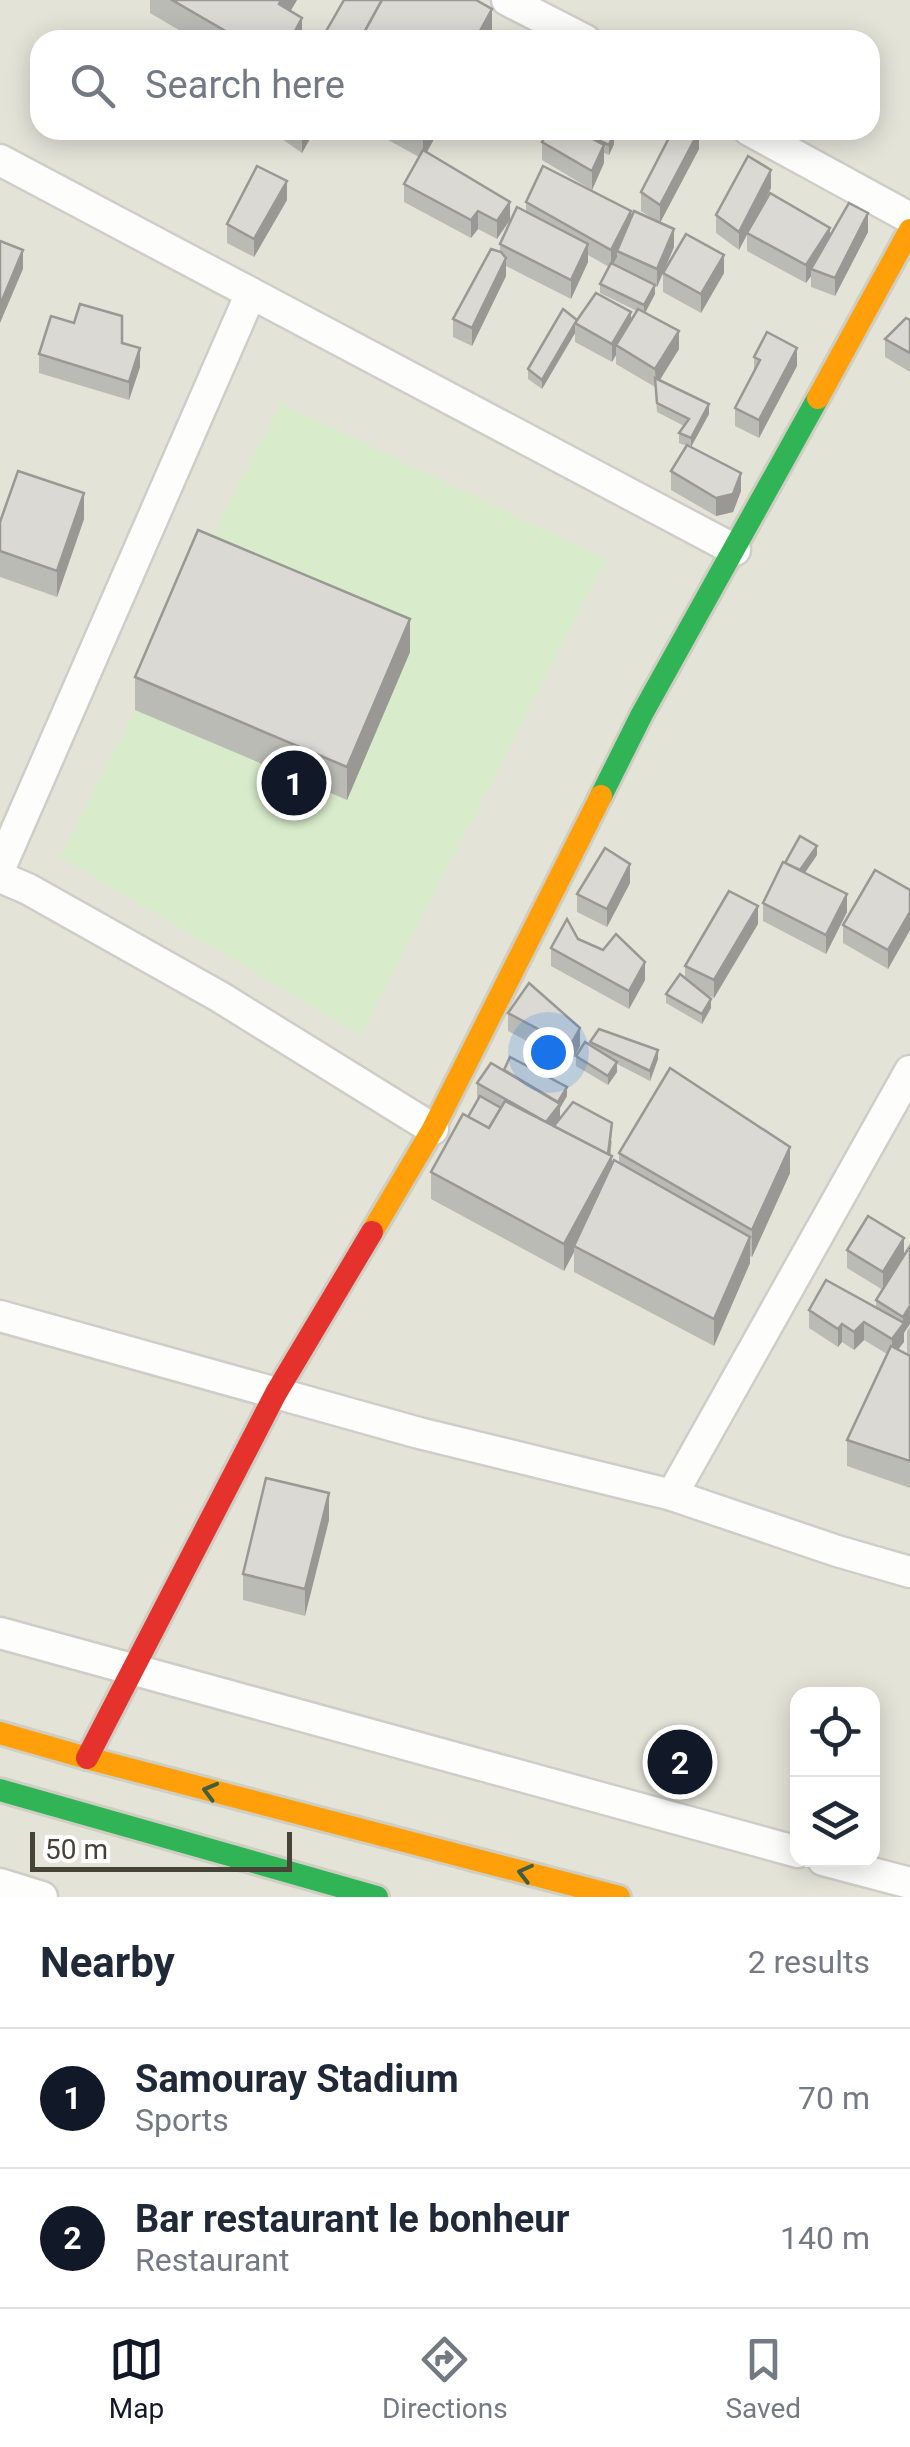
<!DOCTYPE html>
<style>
body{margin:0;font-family:Roboto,sans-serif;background:#f6f6f7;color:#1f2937}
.controls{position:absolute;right:30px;bottom:30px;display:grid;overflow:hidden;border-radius:20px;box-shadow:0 5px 25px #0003}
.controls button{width:90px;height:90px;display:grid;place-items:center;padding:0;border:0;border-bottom:2px solid #e0e1e3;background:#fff;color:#1f2937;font:50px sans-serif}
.scale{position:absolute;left:30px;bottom:25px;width:262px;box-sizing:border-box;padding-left:10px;border:5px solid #474337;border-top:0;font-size:28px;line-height:35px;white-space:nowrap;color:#474337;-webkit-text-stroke:8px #fff;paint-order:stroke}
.you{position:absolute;left:548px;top:1052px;width:35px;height:35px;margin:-25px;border:8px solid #fff;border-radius:50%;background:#1a73e8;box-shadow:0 0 0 15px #1a73e833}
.badge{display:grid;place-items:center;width:65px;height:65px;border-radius:50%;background:#111827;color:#fff;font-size:32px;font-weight:700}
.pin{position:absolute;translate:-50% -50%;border:5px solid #fff;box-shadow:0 2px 10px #0006}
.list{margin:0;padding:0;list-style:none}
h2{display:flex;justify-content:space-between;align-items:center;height:130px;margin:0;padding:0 40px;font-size:42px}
h2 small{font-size:32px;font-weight:400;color:#747a83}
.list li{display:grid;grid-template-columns:65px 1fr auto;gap:30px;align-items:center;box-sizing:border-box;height:140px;padding:0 40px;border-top:2px solid #e0e1e3}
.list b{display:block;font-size:38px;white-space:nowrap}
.list p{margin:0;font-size:32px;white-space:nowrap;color:#747a83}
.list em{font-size:32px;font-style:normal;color:#747a83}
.icon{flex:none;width:55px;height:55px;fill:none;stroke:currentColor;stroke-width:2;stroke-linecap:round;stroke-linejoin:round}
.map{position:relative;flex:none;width:910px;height:1897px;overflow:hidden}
.search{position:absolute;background:#fff;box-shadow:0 5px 25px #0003;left:30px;right:30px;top:30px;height:110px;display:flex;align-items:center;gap:25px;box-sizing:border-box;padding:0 35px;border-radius:30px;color:#747a83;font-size:38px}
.sheet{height:410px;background:#fff}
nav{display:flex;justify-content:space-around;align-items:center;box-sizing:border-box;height:140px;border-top:2px solid #e0e1e3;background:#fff;font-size:28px;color:#747a83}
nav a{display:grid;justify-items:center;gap:5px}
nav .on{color:#111827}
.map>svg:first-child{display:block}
.residential{fill:#e4e3d8;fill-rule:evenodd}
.green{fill:#d8ebcb}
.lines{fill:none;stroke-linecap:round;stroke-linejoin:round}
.street-casing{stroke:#cecec8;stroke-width:35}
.fast-casing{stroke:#cfcec2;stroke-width:28}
.slow-casing{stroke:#cfcec2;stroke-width:28}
.jam-casing{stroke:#cfcec2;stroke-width:28}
.street{stroke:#fdfdfc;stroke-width:30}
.fast{stroke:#30b455;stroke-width:22}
.slow{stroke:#ff9f0a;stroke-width:22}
.jam{stroke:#e5322d;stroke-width:22}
.wall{fill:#bbbbb5}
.shaded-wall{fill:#999894}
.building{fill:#dad9d3;stroke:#999894;stroke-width:2.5}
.oneway{stroke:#415f3e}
</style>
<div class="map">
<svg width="910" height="1897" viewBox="0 0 910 1897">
<rect width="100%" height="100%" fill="#f0f0eb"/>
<path class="residential" d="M 0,0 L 910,0 L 910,1897 L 0,1897 ZM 40,40 L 870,40 L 870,130 L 40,130 ZM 798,1694 L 872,1694 L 872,1860 L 798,1860 Z"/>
<path class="green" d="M 281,403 L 606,560 L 361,1035 L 60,857 L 135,710 L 198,562 Z"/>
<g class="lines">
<defs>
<g id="street">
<path d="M 507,0 L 585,40"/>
<path d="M 749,130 L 910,218"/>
<path d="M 0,160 L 735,550"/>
<path d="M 0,868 L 251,293"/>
<path d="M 0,877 L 28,889 L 220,997 L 433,1129"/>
<path d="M 0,1316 L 419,1433 L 672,1495 L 837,1551 L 910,1572"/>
<path d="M 672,1495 L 910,1071"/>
<path d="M 0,1633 L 798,1852"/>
<path d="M 823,1860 L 910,1883"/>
<path d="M 0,1884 L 42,1897"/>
</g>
<g id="fast">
<path d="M 601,796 L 642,714 L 818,398"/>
<path d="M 0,1790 L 377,1897"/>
</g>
<g id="slow">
<path d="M 818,398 L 910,230"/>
<path d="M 372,1232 L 433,1129 L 601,796"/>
<path d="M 0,1733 L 87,1758 L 619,1897"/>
</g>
<path id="jam" d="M 87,1758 L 276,1393 L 372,1232"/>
</defs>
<use href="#street" class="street-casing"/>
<use href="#fast" class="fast-casing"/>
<use href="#slow" class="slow-casing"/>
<use href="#jam" class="jam-casing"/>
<use href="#street" class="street"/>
<use href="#fast" class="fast"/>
<use href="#slow" class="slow"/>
<use href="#jam" class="jam"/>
</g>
<g class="wall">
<path d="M 150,0 L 297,0 L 290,11 L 302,40 L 196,40 L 150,13 Z"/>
<path d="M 269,130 L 315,130 L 302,153 Z"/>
<path d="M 370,130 L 439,130 L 427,152 L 510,202 L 497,239 L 478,229 L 471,238 L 404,202 L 404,184 L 419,157 Z"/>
<path d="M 549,130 L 621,130 L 615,139 L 614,139 L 614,144 L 609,155 L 604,153 L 604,163 L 592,190 L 542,160 L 542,142 Z"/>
<path d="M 699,149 L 660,222 L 674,247 L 657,287 L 655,286 L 655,294 L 645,313 L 679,349 L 660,380 L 709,414 L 691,447 L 741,491 L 733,512 L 716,516 L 671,490 L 671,471 L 687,446 L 679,443 L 679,433 L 684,426 L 657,412 L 655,387 L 616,364 L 616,355 L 612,362 L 575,342 L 575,333 L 542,389 L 528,379 L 528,369 L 577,320 L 631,321 L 637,311 L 600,293 L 600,284 L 609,267 L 588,255 L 588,262 L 571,299 L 506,266 L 506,276 L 472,346 L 453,337 L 453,319 L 500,252 L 500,244 L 526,212 L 526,202 L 631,219 L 655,220 L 641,211 L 641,192 Z"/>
<path d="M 771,188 L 758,214 L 830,236 L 868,232 L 835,296 L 811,287 L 811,276 L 806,283 L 747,251 L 747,235 L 739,250 L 716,233 L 716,215 Z"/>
<path d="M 287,200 L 254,257 L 227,243 L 227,224 Z"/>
<path d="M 663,273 L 724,273 L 701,313 L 663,292 Z"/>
<path d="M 910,320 L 910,372 L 885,357 L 885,339 Z"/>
<path d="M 122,343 L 140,367 L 129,400 L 39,373 L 39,354 Z"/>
<path d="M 754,357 L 797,366 L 759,438 L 735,426 L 735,408 L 754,371 Z"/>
<path d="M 84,519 L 57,597 L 0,577 L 0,522 Z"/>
<path d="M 410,652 L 347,800 L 135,710 L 135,677 Z"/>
<path d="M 817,855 L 805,873 L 847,912 L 826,954 L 763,921 L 763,903 L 785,863 Z"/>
<path d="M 630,883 L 607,927 L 577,912 L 577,894 Z"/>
<path d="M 910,890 L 910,930 L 888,969 L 843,943 L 843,925 Z"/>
<path d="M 758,924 L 714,998 L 706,995 L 711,1008 L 702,1024 L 666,1003 L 666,994 L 685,978 L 685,966 Z"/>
<path d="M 578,939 L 603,950 L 645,980 L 629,1009 L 551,966 L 551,948 Z"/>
<path d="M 508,1013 L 580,1046 L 570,1064 L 508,1031 Z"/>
<path d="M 590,1042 L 658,1059 L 650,1081 L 617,1064 L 617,1072 L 608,1085 L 576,1066 L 576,1056 L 590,1045 Z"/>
<path d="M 504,1070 L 567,1096 L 560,1108 L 560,1118 L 612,1141 L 610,1155 L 612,1165 L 619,1163 L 619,1153 L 790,1173 L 752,1257 L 750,1256 L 750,1263 L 714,1346 L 574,1272 L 574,1252 L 564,1271 L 431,1199 L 431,1172 L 468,1117 L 477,1100 L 477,1083 Z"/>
<path d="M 847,1250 L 904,1257 L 904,1342 L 898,1350 L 907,1354 L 907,1331 L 910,1327 L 910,1488 L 847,1466 L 847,1440 L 887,1354 L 864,1340 L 854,1350 L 842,1342 L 838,1347 L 809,1328 L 809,1310 L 876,1308 L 876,1300 L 883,1290 L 847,1268 Z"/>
<path d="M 329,1520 L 305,1616 L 243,1600 L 243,1574 Z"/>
</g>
<g class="shaded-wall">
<path d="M 281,0 L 297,0 L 279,31 L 279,4 Z"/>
<path d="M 492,9 L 492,35 L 490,40 L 475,40 Z"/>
<path d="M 302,18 L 302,40 L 290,40 Z"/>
<path d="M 305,130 L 315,130 L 302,153 L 302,135 Z"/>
<path d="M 425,130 L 439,130 L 423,159 L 423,133 Z"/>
<path d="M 699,131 L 699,149 L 660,223 L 660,205 Z"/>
<path d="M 614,134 L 614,144 L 609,155 L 609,145 Z"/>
<path d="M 604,145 L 604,163 L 592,190 L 592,171 Z"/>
<path d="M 771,170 L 771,188 L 739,250 L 739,232 Z"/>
<path d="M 287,181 L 287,200 L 254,257 L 254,239 Z"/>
<path d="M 510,202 L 510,220 L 497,239 L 497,221 Z"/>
<path d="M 478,211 L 478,229 L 471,238 L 471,220 Z"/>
<path d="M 631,211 L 631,229 L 617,251 L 617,257 L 611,268 L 611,250 Z"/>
<path d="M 868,213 L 868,232 L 835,296 L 835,278 Z"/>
<path d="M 830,228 L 830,247 L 811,269 L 811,276 L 806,283 L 806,265 Z"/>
<path d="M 674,229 L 674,247 L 657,287 L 657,269 Z"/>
<path d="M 588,244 L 588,262 L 571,299 L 571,280 Z"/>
<path d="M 23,250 L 23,269 L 0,323 L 0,305 Z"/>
<path d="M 724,255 L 724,273 L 701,313 L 701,294 Z"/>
<path d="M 506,258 L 506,276 L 472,346 L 472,328 Z"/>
<path d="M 655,285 L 655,294 L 644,315 L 644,305 Z"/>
<path d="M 631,312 L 631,330 L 616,345 L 616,355 L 612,362 L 612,344 Z"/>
<path d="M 575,324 L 575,333 L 542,389 L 542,380 Z"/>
<path d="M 679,331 L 679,349 L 656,386 L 655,369 Z"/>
<path d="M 140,348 L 140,367 L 129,400 L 129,382 Z"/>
<path d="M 797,348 L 797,366 L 759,438 L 759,420 Z"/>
<path d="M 709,404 L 709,414 L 691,447 L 691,438 Z"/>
<path d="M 741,473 L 741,491 L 733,512 L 716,516 L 716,498 Z"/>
<path d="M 84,493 L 84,519 L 57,597 L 57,571 Z"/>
<path d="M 410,619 L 410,652 L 347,800 L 347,767 Z"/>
<path d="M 817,846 L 817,855 L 799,881 L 799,871 Z"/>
<path d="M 630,864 L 630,883 L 607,927 L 607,909 Z"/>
<path d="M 847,894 L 847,912 L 826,954 L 826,935 Z"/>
<path d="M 758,906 L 758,924 L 714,998 L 714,980 Z"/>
<path d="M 910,912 L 910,930 L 888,969 L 888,950 Z"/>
<path d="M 645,962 L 645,980 L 629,1009 L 629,991 Z"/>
<path d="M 711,999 L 711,1008 L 702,1024 L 702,1014 Z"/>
<path d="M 580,1028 L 580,1046 L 570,1064 L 570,1046 Z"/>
<path d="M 658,1050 L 658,1059 L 650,1081 L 650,1071 Z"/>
<path d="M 617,1062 L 617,1072 L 608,1085 L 608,1076 Z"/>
<path d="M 567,1087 L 567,1096 L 560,1108 L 560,1122 L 555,1128 L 545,1123 Z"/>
<path d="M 612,1123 L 610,1160 L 612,1156 L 612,1182 L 574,1246 L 574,1252 L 564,1271 L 564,1244 Z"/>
<path d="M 790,1147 L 790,1173 L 752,1257 L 752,1230 Z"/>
<path d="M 750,1237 L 750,1263 L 714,1346 L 714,1319 Z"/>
<path d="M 904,1238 L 904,1257 L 883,1290 L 883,1272 Z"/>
<path d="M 910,1306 L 910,1324 L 904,1333 L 904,1342 L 892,1357 L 892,1339 L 903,1325 L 903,1317 Z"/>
<path d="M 864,1322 L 864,1340 L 854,1350 L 854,1332 Z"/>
<path d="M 842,1324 L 842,1342 L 838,1347 L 838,1329 Z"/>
<path d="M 329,1493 L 329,1520 L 305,1616 L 305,1589 Z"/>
</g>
<g class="building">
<path d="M 172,0 L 281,0 L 279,4 L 302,18 L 290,40 L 241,40 Z"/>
<path d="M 344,0 L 382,0 L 360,40 L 321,40 Z"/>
<path d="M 382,0 L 476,0 L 492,9 L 475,40 L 360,40 Z"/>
<path d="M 549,130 L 576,130 L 604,145 L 592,171 L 542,142 Z"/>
<path d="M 576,130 L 605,130 L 614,134 L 609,145 Z"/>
<path d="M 673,130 L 699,131 L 660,205 L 641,192 Z"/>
<path d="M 423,150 L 510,202 L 497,221 L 478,211 L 471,220 L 404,184 Z"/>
<path d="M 748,156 L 771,170 L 739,232 L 716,215 Z"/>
<path d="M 257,166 L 287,181 L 254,239 L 227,224 Z"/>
<path d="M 543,166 L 631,211 L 611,250 L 526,202 Z"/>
<path d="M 770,193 L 830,228 L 806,265 L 747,233 Z"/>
<path d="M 849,203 L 868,213 L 835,278 L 811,269 Z"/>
<path d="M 517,207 L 588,244 L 571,280 L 500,244 Z"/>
<path d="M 634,211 L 674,229 L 657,269 L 617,251 Z"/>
<path d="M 686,234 L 724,255 L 701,294 L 663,273 Z"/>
<path d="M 0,241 L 23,250 L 0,305 Z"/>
<path d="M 491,249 L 501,252 L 506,258 L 472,328 L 453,319 Z"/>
<path d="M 611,263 L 655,285 L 644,305 L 600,284 Z"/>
<path d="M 596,293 L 631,312 L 612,344 L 575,323 Z"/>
<path d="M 80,304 L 122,316 L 122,343 L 140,348 L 129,382 L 39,354 L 51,316 L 74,323 Z"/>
<path d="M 563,309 L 577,320 L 542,380 L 528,369 Z"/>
<path d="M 638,309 L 679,331 L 655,369 L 616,345 Z"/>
<path d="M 906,318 L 910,320 L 910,353 L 885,339 Z"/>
<path d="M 767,332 L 797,348 L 759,420 L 735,408 L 760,360 L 754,357 Z"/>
<path d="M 655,378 L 709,404 L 691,438 L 679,433 L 689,419 L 657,403 Z"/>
<path d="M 687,445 L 741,473 L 733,494 L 716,498 L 671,471 Z"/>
<path d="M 18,471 L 84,493 L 57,571 L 0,551 L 0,522 Z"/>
<path d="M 198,530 L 410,619 L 347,767 L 135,677 Z"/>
<path d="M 800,836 L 817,846 L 800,870 L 785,863 Z"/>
<path d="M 605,848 L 630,864 L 607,909 L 577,894 Z"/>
<path d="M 783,862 L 847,894 L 826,935 L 763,903 Z"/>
<path d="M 875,870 L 910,890 L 910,912 L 888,950 L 843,925 Z"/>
<path d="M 729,891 L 758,906 L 714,980 L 685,966 Z"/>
<path d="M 567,919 L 578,939 L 603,950 L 616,934 L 645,962 L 629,991 L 551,948 Z"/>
<path d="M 680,974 L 711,999 L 702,1014 L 666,994 Z"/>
<path d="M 529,983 L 580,1028 L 570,1046 L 508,1013 Z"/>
<path d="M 599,1029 L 658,1050 L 650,1071 L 590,1042 Z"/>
<path d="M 585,1042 L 617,1062 L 608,1076 L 576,1056 Z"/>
<path d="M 510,1057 L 567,1087 L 558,1102 L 504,1070 Z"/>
<path d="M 491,1063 L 560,1104 L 546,1122 L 477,1083 Z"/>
<path d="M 670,1068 L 790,1147 L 752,1230 L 619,1153 Z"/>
<path d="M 480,1096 L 501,1108 L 489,1128 L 468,1117 Z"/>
<path d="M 505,1101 L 612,1156 L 564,1244 L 431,1172 L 463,1114 L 489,1128 Z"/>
<path d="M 573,1102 L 612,1123 L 608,1154 L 554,1126 Z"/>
<path d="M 614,1160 L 750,1237 L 714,1319 L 574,1246 Z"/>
<path d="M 868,1216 L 904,1238 L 883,1272 L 847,1250 Z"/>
<path d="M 910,1246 L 910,1306 L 903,1317 L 876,1300 Z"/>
<path d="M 826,1280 L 904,1323 L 892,1339 L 864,1322 L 854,1332 L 842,1324 L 838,1329 L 809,1310 Z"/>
<path d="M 891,1346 L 910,1356 L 910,1461 L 847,1440 Z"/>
<path d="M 266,1478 L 329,1493 L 305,1589 L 243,1574 Z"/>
</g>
<defs><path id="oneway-chevron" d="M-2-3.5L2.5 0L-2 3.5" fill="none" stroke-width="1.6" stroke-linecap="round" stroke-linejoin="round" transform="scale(2.5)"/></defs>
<g class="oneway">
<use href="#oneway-chevron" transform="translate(210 1791) rotate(-165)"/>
<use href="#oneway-chevron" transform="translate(525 1873) rotate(-166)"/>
</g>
</svg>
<div class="controls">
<button><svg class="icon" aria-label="locate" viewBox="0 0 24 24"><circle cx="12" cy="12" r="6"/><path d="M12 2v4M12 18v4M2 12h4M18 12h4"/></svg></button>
<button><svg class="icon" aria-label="layers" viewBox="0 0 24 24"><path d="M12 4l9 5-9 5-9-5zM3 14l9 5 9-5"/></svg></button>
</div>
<div class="scale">50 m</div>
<div class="you"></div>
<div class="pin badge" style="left:294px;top:783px">1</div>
<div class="pin badge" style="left:680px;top:1762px">2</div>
<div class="search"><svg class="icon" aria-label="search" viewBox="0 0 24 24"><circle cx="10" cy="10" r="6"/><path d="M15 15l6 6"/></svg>Search here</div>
</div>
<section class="sheet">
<h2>Nearby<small>2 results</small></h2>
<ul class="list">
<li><span class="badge">1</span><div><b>Samouray Stadium</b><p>Sports</p></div><em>70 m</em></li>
<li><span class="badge">2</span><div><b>Bar restaurant le bonheur</b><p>Restaurant</p></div><em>140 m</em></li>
</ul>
</section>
<nav>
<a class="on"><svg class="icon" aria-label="map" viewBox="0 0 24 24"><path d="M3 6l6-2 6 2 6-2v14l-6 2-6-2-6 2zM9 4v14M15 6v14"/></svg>Map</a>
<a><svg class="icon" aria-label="directions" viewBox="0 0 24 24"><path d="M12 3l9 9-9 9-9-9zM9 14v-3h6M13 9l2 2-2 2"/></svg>Directions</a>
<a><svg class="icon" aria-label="saved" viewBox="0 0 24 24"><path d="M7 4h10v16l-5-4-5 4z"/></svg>Saved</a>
</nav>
